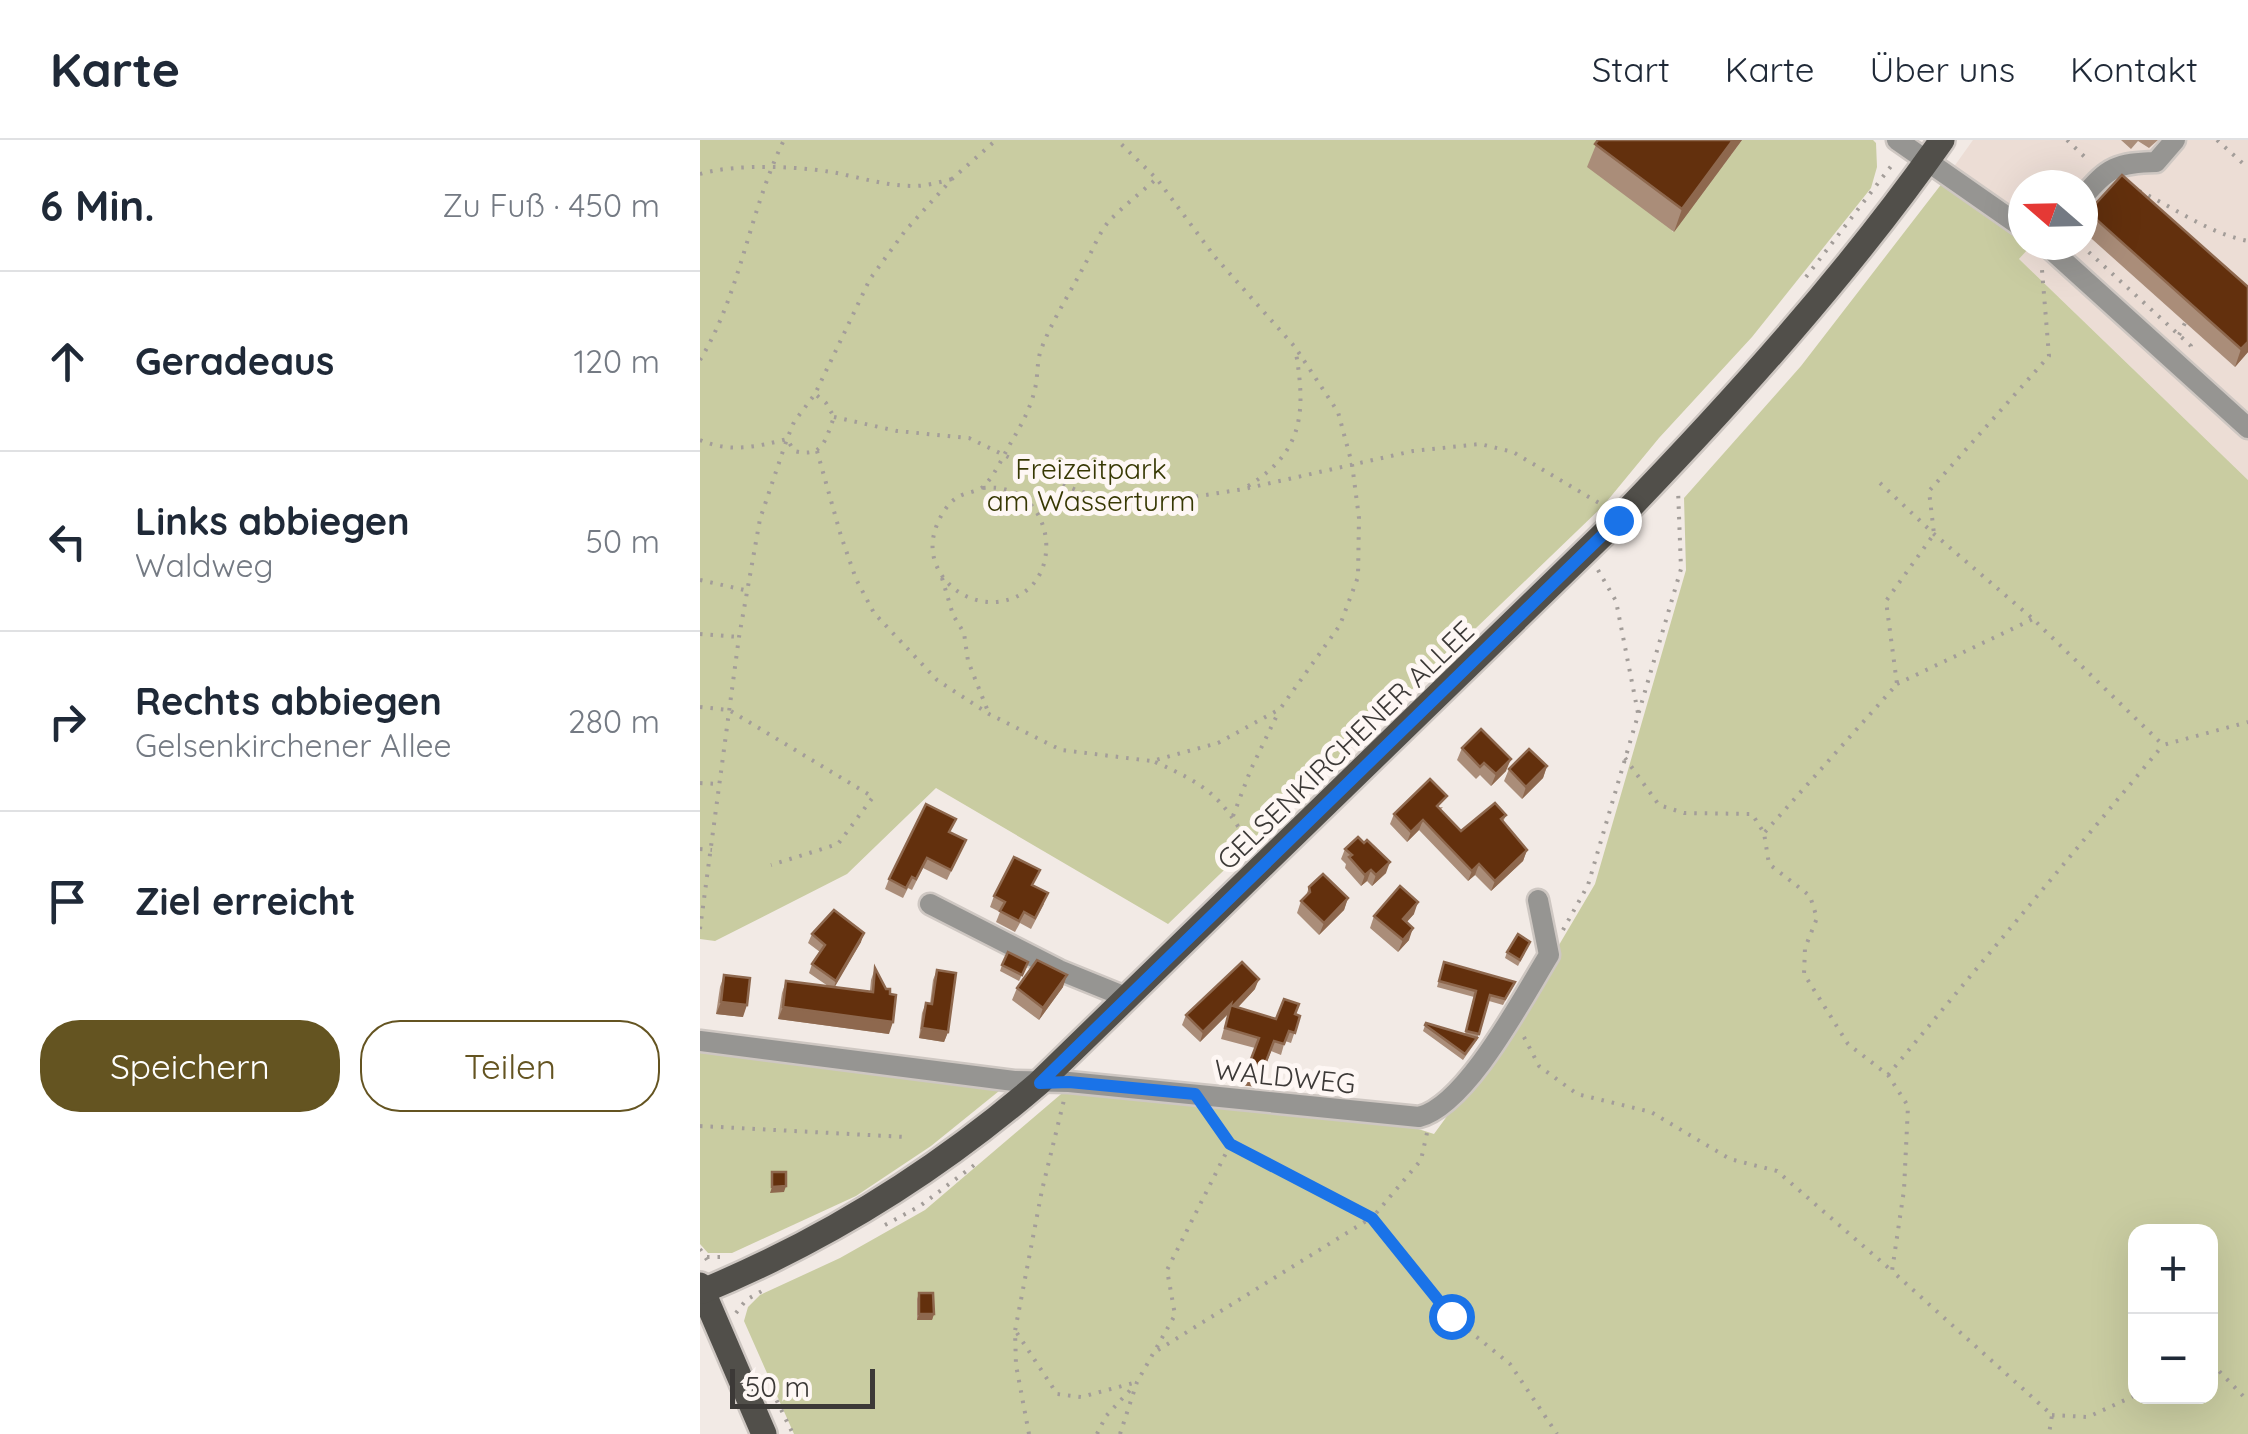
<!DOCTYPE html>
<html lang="de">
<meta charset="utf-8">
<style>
body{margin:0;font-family:Quicksand,sans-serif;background:#f6f6f7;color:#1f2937}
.controls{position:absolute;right:30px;bottom:30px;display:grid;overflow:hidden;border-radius:20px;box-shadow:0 10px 40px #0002}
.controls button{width:90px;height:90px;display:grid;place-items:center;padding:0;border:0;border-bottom:2px solid #e0e1e3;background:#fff;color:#1f2937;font:50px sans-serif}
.compass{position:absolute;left:1308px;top:30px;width:90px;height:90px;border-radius:50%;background:#fff;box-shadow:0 10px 40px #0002;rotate:290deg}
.scale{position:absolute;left:30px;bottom:25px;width:145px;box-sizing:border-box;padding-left:10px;border:5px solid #3c3937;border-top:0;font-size:28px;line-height:35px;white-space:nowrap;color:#3c3937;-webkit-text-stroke:8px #fef7f4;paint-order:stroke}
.stop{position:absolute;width:30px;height:30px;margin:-22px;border:8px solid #1a73e8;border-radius:50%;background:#fff}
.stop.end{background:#1a73e8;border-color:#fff;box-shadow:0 2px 10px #0008}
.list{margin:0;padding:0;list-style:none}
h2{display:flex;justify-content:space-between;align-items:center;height:130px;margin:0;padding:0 40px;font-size:42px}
h2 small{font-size:32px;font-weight:400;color:#747a83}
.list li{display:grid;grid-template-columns:65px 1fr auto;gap:30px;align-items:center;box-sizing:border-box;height:180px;padding:0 40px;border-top:2px solid #e0e1e3}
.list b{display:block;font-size:38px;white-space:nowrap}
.list p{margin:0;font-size:32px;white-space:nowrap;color:#747a83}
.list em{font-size:32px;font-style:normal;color:#747a83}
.actions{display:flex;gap:20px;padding:30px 40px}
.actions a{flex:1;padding:22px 0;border:2px solid #645421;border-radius:40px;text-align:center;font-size:35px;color:#645421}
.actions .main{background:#645421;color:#fff}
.icon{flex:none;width:55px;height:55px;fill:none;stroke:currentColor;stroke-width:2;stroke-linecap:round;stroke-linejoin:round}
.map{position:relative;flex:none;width:1548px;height:1294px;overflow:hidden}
header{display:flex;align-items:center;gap:60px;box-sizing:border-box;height:140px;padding:0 50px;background:#fff;border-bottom:2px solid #e0e1e3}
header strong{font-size:48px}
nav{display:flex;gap:55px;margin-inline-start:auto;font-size:35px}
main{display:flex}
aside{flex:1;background:#fff}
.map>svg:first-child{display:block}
.built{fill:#ecddd5}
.green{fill:#c9cca1;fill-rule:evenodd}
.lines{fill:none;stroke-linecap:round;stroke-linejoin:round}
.minor-casing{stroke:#cec7c2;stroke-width:25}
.major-casing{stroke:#cec7c2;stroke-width:30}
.path{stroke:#a39d99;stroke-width:4;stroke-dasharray:2.5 8;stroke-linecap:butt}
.minor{stroke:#969592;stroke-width:20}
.major{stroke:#514f4a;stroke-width:25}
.wall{fill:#aa8d79}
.shaded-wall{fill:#8e684e}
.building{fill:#63300d;stroke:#8e684e;stroke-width:2.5}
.route{stroke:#1a73e8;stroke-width:12}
.labels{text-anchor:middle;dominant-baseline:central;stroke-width:10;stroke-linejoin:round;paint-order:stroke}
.park-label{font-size:28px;fill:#373803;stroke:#fef7f4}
.street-label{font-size:28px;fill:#3c3937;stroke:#fef7f4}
</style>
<header>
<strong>Karte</strong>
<nav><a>Start</a><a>Karte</a><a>Über uns</a><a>Kontakt</a></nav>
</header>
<main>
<aside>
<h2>6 Min.<small>Zu Fuß · 450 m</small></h2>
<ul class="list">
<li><svg class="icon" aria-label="ahead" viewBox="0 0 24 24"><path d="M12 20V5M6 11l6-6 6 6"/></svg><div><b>Geradeaus</b></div><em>120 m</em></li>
<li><svg class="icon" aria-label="left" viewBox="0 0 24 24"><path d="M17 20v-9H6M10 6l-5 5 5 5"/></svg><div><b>Links abbiegen</b><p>Waldweg</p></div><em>50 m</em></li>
<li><svg class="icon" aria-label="right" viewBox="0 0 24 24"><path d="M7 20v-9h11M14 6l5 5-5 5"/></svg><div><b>Rechts abbiegen</b><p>Gelsenkirchener Allee</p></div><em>280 m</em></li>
<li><svg class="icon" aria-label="arrive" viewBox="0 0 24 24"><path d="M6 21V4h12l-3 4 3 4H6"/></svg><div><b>Ziel erreicht</b></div></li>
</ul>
<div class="actions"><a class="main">Speichern</a><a>Teilen</a></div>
</aside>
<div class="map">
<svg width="1548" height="1294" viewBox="0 0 1548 1294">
<rect width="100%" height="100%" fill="#f2eae5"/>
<path class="built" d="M 1273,0 L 1548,0 L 1548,340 L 1319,119 L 1328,109 L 1325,105 L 1383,105 L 1383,45 L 1323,45 L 1323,104 L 1243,42 Z"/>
<g class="green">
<path d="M 0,0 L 907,0 L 973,92 L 1042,0 L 1173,0 L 1176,3 L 1177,27 L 1171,48 L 1052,197 L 959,298 L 903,366 L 468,784 L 236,648 L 147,734 L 15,801 L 0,799 Z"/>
<path d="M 1243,42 L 1329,108 L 1319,119 L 1548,340 L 1548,1294 L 94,1294 L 44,1181 L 48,1167 L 60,1155 L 140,1118 L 225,1070 L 367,949 L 684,978 L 734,994 L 804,898 L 895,744 L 986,430 L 984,358 L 1101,226 ZM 1436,1092 L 1510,1092 L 1510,1256 L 1436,1256 Z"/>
<path d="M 0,907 L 304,947 L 231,1006 L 156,1056 L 32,1113 L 8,1113 L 0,1104 Z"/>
</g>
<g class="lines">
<defs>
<g id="minor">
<path d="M 1197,0 L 1323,88"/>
<path d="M 1383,57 C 1408,27 1417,23 1456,22 L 1475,0"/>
<path d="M 1346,105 L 1548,288"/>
<path d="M 230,764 L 359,830 L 428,858"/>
<path d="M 0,901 L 314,941 L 369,942 L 719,977 C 767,965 823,857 849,815 L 838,760"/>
</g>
<g id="major">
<path d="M 0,1145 L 64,1294"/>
<path d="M 3,1151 C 126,1100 238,1030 339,943 L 918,380 C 1033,261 1147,135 1242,0"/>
</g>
</defs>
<use href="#minor" class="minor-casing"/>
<use href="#major" class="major-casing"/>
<g class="path">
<path d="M 1367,0 L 1389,21"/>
<path d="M 1517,0 L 1548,28"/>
<path d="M 0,34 C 36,23 109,26 146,35 C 169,40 190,46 214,46 C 227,46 240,42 252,39"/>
<path d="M 1439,51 C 1475,68 1508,93 1548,101"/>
<path d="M 1381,105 L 1491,206 L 1491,212"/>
<path d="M 1106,137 L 1195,21"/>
<path d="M 1479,195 L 1485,183"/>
<path d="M 0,220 C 41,153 49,71 84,0"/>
<path d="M 134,277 L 197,291 L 269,298 L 378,351 L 442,365 L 544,349 L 713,311 L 780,304 L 813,312 L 904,366"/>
<path d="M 0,300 C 30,313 56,307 87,299 L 94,311 C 123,318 125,301 134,277 L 126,263 L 115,254"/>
<path d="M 117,311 L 141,396 L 156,439 L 174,473 L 237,540 L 289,574 L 361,610 L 452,621 L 518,603 L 580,569 L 640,485 L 658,437 L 659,378 L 652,324 L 638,272 L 595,207 L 515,117 L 457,39 L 417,0"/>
<path d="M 1180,343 L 1234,394 L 1333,479 L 1463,605 L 1548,582"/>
<path d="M 548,346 C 603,312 606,273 596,213"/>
<path d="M 283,348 C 360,340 370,457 295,462 C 259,464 225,431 234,394 C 237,381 246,364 258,357 C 266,352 279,352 285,345 C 296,333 304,314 313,299 C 323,282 332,265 336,244 C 338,231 337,219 342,207 C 353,179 370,153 384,126 C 392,112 399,92 410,80 C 424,66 440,53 455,40"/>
<path d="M 898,430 L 916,461 L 938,573"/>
<path d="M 242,438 L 253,475 L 264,493 L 268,521 L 289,574"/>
<path d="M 0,440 L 49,451"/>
<path d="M 0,494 L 39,497"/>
<path d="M 1197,544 L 1333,479"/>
<path d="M 0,567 L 29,570 L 173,657 L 138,704 L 71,725"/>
<path d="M 925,618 L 959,665 L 984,673 L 1052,674 L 1064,693 L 1069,724 L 1110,756 L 1117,778 L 1105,808 L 1104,834 L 1148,904 L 1188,935 L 1208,966 L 1204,1050 L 1192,1131 L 1352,1275 L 1349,1294"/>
<path d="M 455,622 C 505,644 522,656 549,705"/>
<path d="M 0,643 L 19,644"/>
<path d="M 533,676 L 551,629 L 579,571"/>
<path d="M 1065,692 L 1197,544 L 1186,461 L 1234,394 L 1229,351 L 1349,216 L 1342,130"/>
<path d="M 0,709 L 12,710"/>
<path d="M 0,789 L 39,497 L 60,379 L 87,299 L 94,282 L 115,254 L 170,139 L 205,91 L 252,39 L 296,0"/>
<path d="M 863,790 L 888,745 L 981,429 L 978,349"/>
<path d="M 824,897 L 839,926 L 877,954 L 951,972 L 1030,1019 L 1077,1031 L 1192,1131"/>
<path d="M 1188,935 L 1463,605"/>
<path d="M 0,986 L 206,997"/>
<path d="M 727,993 L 721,1020 L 672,1078 L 751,1176 L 810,1224 L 857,1294"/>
<path d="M 530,1005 L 672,1078"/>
<path d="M 185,1085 L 220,1066 L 277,1023"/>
<path d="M 0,1109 L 11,1126"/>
<path d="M 7,1117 L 22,1117"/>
<path d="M 36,1173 L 46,1160 L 62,1151"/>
<path d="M 317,1193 L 357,1254 L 381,1257 L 437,1242"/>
<path d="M 458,1210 L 671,1078"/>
<path d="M 1510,1233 L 1518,1230 L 1548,1261"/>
<path d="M 72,1251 L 93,1294"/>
<path d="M 1352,1275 L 1388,1277 L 1436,1255"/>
<path d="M 329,1294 L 316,1225 L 315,1191 L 342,1050 L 364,960"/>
<path d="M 397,1294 L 406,1276 L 434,1246"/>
<path d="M 420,1294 L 437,1242 L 475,1175 L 467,1130 L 530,1005 L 511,978"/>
</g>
<use href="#minor" class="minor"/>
<use href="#major" class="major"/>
</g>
<g class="wall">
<path d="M 898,0 L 1042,0 L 974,92 L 887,27 Z"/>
<path d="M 1421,0 L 1458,0 L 1449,8 L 1438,1 L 1431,9 Z"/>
<path d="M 1388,72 L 1548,147 L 1548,212 L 1535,227 L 1383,91 Z"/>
<path d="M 762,608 L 806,631 L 791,646 L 780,635 L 776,639 L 757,620 Z"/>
<path d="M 847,626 L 843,638 L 822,659 L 804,641 L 809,629 Z"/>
<path d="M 743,667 L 740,670 L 761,691 L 806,675 L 803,682 L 827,710 L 823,721 L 791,751 L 775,735 L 768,741 L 719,690 L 707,702 L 690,684 L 694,674 Z"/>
<path d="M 250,692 L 266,700 L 247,740 L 223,728 L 212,750 L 208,748 L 203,758 L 185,749 L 189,739 Z"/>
<path d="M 645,709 L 686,733 L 672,746 L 667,741 L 661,746 L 645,728 L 646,724 L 641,719 Z"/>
<path d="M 334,745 L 344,764 L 331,789 L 320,783 L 315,792 L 296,782 L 300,772 L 290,767 L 294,756 Z"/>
<path d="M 609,747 L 648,758 L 644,770 L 619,795 L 597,773 L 601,761 L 606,756 Z"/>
<path d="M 714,774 L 706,782 L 709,800 L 698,812 L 670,788 L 674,776 Z"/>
<path d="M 112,794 L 161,802 L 134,847 L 170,851 L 171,840 L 175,828 L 189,894 L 78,879 L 82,853 L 86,841 L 128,846 L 109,833 L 112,824 L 120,812 L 108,803 Z"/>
<path d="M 830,802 L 818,826 L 805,818 L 807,812 Z"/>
<path d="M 328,822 L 319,841 L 300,831 L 302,825 Z"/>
<path d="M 744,822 L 815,842 L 803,865 L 789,861 L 777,900 L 763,920 L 723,891 L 726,883 L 765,894 L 774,857 L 737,847 Z"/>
<path d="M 237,830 L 248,892 L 244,902 L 219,898 L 222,873 L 226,863 L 230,864 L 233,840 Z"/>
<path d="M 24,835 L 43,877 L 16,874 L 20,847 Z"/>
<path d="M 363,847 L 339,880 L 312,860 L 317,848 Z"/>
<path d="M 555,849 L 537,868 L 576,879 L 595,874 L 600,876 L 591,903 L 585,901 L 581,915 L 571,911 L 557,947 L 541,945 L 555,908 L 521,899 L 528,874 L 500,902 L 482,885 L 486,875 Z"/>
<path d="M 219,1153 L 234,1174 L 232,1180 L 217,1180 L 217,1159 Z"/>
</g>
<g class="shaded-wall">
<path d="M 1033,0 L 1042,0 L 974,92 L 982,69 Z"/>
<path d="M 1548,202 L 1548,212 L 1535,227 L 1541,209 Z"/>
<path d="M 811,619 L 806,631 L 791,646 L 796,634 Z"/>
<path d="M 847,626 L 843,638 L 822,659 L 826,647 Z"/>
<path d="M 723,680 L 719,690 L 707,702 L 711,692 Z"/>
<path d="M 827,710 L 823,721 L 791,751 L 795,741 Z"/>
<path d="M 690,722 L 686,733 L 672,746 L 676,735 Z"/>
<path d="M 779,724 L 775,735 L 768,741 L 772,731 Z"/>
<path d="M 671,730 L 667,741 L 661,746 L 665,735 Z"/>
<path d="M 648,758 L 644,770 L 619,795 L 624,783 Z"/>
<path d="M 718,762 L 714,774 L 699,791 L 703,779 Z"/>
<path d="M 713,788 L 709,800 L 698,812 L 703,800 Z"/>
<path d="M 164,793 L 161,802 L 133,850 L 136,841 Z"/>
<path d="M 367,835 L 363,847 L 339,880 L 343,868 Z"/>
<path d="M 559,839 L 555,849 L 529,877 L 533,866 Z"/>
<path d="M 21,862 L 47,865 L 43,877 L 16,874 Z"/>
<path d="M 531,864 L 528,874 L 500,902 L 503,892 Z"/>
<path d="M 83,867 L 193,882 L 189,894 L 78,879 Z"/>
<path d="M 222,888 L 248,892 L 244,902 L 219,898 Z"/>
<path d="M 571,911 L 557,947 L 541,945 L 545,935 Z"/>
<path d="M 86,1046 L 84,1052 L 70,1053 L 72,1047 Z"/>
<path d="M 219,1174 L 234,1174 L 232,1180 L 217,1180 Z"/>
</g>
<g class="building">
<path d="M 898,0 L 1033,0 L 982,69 L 895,4 Z"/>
<path d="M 1422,35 L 1548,147 L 1548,202 L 1541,209 L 1388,72 Z"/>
<path d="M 781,589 L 811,619 L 796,634 L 784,623 L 780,627 L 762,608 Z"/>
<path d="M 829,609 L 847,626 L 826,647 L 809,629 Z"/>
<path d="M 730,639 L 747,656 L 737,666 L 761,691 L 795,663 L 806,675 L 801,679 L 827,710 L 795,741 L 779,724 L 772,731 L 723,680 L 711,692 L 694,674 Z"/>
<path d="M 226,664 L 256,679 L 249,692 L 266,700 L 251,730 L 227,718 L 216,739 L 212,737 L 206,748 L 189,739 Z"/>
<path d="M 658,697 L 664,703 L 667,700 L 690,722 L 676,735 L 671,730 L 665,735 L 649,717 L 652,715 L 645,709 Z"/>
<path d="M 314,717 L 340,730 L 332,745 L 348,753 L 335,778 L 324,772 L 319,781 L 300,771 L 305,762 L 294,756 Z"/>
<path d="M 623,734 L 648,758 L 624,783 L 601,761 L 610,752 L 609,747 Z"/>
<path d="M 700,746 L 718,762 L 703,779 L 713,788 L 703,800 L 674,776 Z"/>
<path d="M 134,770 L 164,793 L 136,841 L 112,824 L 125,805 L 112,794 Z"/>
<path d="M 818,794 L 830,802 L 820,820 L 807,812 Z"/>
<path d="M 308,812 L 328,822 L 322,835 L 302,825 Z"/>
<path d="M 337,820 L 367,835 L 343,868 L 317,848 Z"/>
<path d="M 542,822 L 559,839 L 533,866 L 576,879 L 584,859 L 599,864 L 595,874 L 600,876 L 595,893 L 589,891 L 584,904 L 574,901 L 560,937 L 545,935 L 559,898 L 525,888 L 531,864 L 503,892 L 486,875 Z"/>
<path d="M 744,822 L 815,842 L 805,859 L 790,855 L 779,894 L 766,891 L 776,851 L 739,841 Z"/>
<path d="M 175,828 L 186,849 L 190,849 L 190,854 L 196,855 L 193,882 L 83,867 L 86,841 L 173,852 Z"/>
<path d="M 237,830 L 256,833 L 248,892 L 222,888 L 226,863 L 232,864 Z"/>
<path d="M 24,835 L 50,838 L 47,865 L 21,862 Z"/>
<path d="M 726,883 L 777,898 L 765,914 L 725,885 Z"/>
<path d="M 72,1032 L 86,1032 L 86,1046 L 72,1047 Z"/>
<path d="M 219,1153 L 233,1153 L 234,1174 L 219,1174 Z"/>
</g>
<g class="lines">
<path class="route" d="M 751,1176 L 672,1078 L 530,1004 L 495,954 L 369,942 L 340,943 L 918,380"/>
</g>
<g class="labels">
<g class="park-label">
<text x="391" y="328">Freizeitpark<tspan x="391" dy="32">am Wasserturm</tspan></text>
</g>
<g class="street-label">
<text transform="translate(645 605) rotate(-44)">GELSENKIRCHENER ALLEE</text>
<text transform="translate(585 936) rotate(6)">WALDWEG</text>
</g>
</g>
</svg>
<div class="controls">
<button>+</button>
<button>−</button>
</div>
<svg class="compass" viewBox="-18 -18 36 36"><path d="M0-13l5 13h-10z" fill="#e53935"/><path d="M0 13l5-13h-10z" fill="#747a83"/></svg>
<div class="scale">50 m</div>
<div class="stop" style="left:751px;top:1176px"></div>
<div class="stop end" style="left:918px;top:380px"></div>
</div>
</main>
